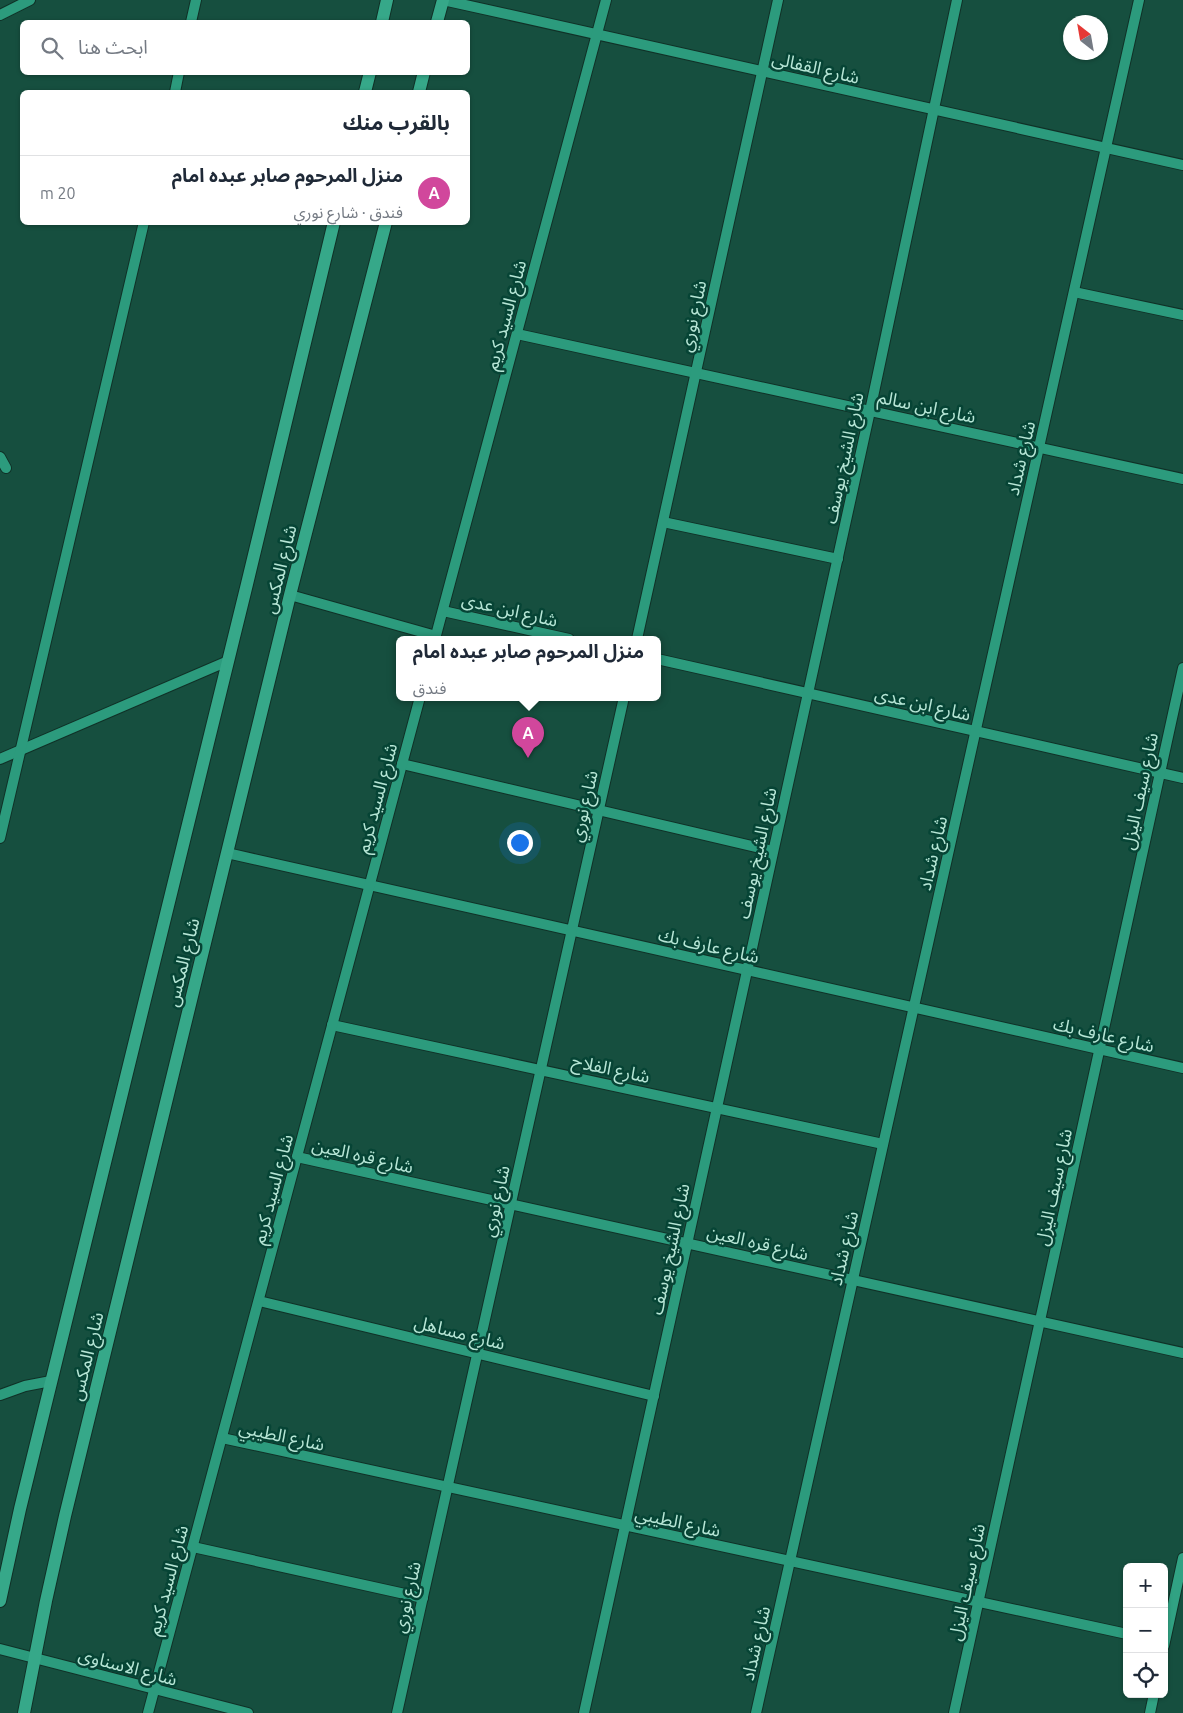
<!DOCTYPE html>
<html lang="ar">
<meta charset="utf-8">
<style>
body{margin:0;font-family:Ubuntu,"Noto Sans Arabic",sans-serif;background:#f6f6f7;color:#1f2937;direction:rtl}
.controls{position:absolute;right:15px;bottom:15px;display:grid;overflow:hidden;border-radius:8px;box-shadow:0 1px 4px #0004}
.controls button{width:45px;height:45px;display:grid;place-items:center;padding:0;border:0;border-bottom:1px solid #e0e1e3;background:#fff;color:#1f2937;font:25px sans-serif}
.compass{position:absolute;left:1063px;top:15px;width:45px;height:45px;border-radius:50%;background:#fff;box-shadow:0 1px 4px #0004;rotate:329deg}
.you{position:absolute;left:519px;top:842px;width:18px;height:18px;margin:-12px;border:4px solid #fff;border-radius:50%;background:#1a73e8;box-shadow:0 0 0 8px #1a73e833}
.badge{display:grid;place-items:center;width:32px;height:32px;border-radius:50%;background:#825776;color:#fff;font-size:16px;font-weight:700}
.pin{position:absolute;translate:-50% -41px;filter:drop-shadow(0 1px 2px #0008)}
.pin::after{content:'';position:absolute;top:26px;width:18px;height:15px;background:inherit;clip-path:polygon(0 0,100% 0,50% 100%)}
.popup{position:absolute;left:396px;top:636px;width:265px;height:65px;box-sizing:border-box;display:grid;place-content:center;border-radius:8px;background:#fff;filter:drop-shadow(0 1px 4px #0005);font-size:16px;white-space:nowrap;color:#747a83}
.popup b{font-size:19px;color:#1f2937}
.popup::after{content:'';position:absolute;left:50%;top:100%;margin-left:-10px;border:10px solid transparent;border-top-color:#fff}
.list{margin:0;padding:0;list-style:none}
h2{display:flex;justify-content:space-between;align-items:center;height:65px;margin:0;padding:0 20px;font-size:21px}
h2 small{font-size:16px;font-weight:400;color:#747a83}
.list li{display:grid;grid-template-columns:32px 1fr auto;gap:15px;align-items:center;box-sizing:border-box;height:70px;padding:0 20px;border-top:1px solid #e0e1e3}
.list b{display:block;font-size:19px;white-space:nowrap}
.list p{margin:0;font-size:16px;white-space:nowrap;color:#747a83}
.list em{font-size:16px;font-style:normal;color:#747a83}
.icon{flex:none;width:28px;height:28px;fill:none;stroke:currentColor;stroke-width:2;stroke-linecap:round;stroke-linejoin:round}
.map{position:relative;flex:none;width:1183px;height:1713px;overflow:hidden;direction:ltr}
.search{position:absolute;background:#fff;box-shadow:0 1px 4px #0004;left:20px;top:20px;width:450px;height:55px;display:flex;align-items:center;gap:12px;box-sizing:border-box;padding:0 18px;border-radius:8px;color:#747a83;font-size:19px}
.panel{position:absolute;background:#fff;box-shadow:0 1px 4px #0004;left:20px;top:90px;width:450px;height:135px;border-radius:8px;direction:rtl}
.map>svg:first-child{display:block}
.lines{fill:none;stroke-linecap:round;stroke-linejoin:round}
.lane-casing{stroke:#103127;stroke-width:12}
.street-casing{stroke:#103127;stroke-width:12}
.secondary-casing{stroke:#103127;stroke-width:12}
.primary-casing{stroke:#103127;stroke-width:14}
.lane{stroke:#2c9b7d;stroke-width:10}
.street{stroke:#2c9b7d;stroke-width:10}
.secondary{stroke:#31a283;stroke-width:10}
.primary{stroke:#36a889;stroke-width:12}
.labels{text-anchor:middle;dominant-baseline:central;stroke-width:5;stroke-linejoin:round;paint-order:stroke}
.street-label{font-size:18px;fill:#b7e6d6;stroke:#064435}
</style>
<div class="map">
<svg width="1183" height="1713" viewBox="0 0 1183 1713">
<rect width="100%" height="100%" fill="#164f3f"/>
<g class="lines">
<defs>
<g id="lane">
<path d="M 0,15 L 30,0"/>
<path d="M 191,22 L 196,0"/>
<path d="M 175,92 L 179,72"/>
<path d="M 0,457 L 6,468"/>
<path d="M 0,759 L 228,661"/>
<path d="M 0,838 L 144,222"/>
<path d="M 0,1395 L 25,1386 L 51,1381"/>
</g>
<g id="street">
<path d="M 443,0 L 1183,165"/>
<path d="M 1074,292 L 1183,315"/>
<path d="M 517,334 L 1183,479"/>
<path d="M 663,522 L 838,559"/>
<path d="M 290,595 L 436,636"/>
<path d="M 443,611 L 569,639"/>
<path d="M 435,639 L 606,0"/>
<path d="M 637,639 L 778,0"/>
<path d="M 657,659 L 1183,778"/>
<path d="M 402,764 L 773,851"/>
<path d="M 227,853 L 1183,1068"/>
<path d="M 332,1025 L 883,1144"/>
<path d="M 297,1157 L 1183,1353"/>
<path d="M 259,1301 L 654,1396"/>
<path d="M 222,1438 L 1127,1634"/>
<path d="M 193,1547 L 423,1598"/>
<path d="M 0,1649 L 248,1713"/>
<path d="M 148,1713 L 420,697"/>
<path d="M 397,1713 L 624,697"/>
<path d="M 584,1713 L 870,411 L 957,0"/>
<path d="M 756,1713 L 1139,0"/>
<path d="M 954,1713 L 1183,668"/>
</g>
<g id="secondary">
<path d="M 1164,1646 L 1183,1558"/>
<path d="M 1150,1713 L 1154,1694"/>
</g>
<g id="primary">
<path d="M 382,22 L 387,0"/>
<path d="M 437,22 L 443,0"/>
<path d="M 365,92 L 370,72"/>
<path d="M 419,92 L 424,72"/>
<path d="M 0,1601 L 20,1509 L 247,584 L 334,222"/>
<path d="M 24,1713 L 46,1601 L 65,1516 L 290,595 L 386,222"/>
</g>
</defs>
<use href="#lane" class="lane-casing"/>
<use href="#street" class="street-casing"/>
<use href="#secondary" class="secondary-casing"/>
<use href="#primary" class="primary-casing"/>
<use href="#lane" class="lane"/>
<use href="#street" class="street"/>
<use href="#secondary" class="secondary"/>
<use href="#primary" class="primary"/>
</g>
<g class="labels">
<g class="street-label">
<text transform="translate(816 67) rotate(13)">شارع القفالى</text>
<text transform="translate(505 315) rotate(-75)">شارع السيد كريم</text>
<text transform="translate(692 316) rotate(-78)">شارع نوري</text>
<text transform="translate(927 406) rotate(12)">شارع ابن سالم</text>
<text transform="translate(843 458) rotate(-78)">شارع الشيخ يوسف</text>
<text transform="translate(1020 458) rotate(-77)">شارع شداد</text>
<text transform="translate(279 569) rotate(-76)">شارع المكس</text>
<text transform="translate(510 609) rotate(13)">شارع ابن عدى</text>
<text transform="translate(923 703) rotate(13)">شارع ابن عدى</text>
<text transform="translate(1139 791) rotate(-78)">شارع سيف اليزل</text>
<text transform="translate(376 798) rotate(-75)">شارع السيد كريم</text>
<text transform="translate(583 806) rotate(-77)">شارع نوري</text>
<text transform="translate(756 853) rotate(-78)">شارع الشيخ يوسف</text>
<text transform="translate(932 853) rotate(-77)">شارع شداد</text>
<text transform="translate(709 945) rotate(13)">شارع عارف بك</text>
<text transform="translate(182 962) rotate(-76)">شارع المكس</text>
<text transform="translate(1104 1034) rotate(13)">شارع عارف بك</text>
<text transform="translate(611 1068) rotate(12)">شارع الفلاح</text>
<text transform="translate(363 1155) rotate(13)">شارع قره العين</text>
<text transform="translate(1053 1187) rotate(-78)">شارع سيف اليزل</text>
<text transform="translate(272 1189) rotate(-75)">شارع السيد كريم</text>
<text transform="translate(495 1201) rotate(-77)">شارع نوري</text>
<text transform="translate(758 1242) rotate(13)">شارع قره العين</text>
<text transform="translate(843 1248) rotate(-77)">شارع شداد</text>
<text transform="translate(669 1249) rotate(-78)">شارع الشيخ يوسف</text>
<text transform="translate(460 1332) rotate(14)">شارع مساهل</text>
<text transform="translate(86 1356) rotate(-76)">شارع المكس</text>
<text transform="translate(282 1435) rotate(12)">شارع الطيبي</text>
<text transform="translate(678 1521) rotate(12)">شارع الطيبي</text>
<text transform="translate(167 1580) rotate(-75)">شارع السيد كريم</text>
<text transform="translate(966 1582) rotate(-78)">شارع سيف اليزل</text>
<text transform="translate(406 1597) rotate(-77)">شارع نوري</text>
<text transform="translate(755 1643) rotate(-77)">شارع شداد</text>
<text transform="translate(128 1666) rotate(15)">شارع الاسناوى</text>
</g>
</g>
</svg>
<div class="controls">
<button>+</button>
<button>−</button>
<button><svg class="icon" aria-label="locate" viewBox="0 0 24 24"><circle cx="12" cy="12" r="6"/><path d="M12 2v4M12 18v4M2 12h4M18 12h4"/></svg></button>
</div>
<svg class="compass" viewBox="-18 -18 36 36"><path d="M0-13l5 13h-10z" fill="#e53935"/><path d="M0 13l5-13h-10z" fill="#747a83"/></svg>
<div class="you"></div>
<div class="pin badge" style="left:528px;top:758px;background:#d1479c">A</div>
<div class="popup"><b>منزل المرحوم صابر عبده امام</b>فندق</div>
<div class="search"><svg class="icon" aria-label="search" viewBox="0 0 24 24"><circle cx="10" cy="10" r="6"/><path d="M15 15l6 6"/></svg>ابحث هنا</div>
<section class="panel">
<h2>بالقرب منك<small></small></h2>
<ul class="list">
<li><span class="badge" style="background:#d1479c">A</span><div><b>منزل المرحوم صابر عبده امام</b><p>فندق · شارع نوري</p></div><em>20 m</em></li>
</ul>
</section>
</div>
